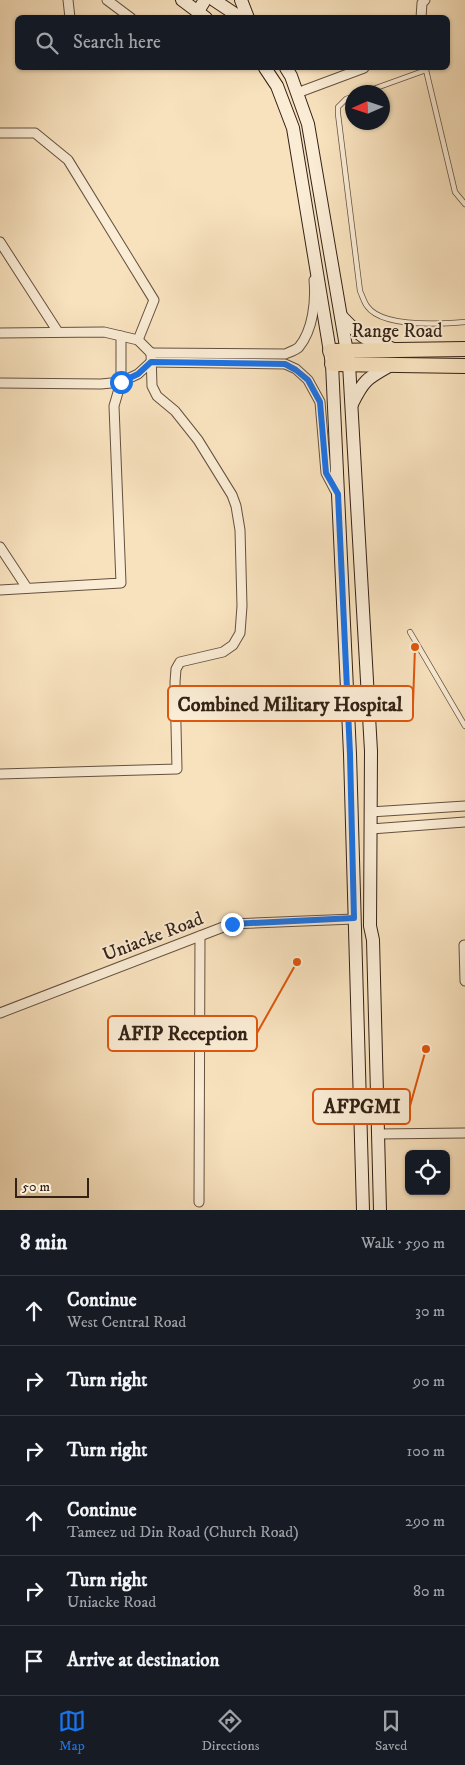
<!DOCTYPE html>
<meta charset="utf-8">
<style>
body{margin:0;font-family:"IM FELL DW Pica",serif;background:#242831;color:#f1f3f6}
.controls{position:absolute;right:15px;bottom:15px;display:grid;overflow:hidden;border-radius:8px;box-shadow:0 1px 4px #0004}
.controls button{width:45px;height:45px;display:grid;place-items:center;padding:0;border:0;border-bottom:1px solid #363941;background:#171b24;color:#f1f3f6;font:25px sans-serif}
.compass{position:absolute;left:345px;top:85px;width:45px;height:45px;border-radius:50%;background:#171b24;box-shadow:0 1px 4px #0004;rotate:267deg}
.scale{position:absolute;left:15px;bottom:12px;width:74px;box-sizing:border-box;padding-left:5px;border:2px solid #342116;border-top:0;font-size:14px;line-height:18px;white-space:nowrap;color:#342116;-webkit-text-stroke:4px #faecd5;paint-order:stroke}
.stop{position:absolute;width:15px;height:15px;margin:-11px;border:4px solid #1a73e8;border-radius:50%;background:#fff}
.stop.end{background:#1a73e8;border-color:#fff;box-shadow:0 1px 5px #0008}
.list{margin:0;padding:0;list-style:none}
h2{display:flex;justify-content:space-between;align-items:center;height:65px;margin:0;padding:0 20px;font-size:21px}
h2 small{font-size:16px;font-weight:400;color:#9ea1a6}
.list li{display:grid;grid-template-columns:32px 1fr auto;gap:15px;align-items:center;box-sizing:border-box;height:70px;padding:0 20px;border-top:1px solid #363941}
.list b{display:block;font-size:19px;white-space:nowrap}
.list p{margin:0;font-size:16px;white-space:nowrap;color:#9ea1a6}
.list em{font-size:16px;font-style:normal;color:#9ea1a6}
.icon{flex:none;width:28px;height:28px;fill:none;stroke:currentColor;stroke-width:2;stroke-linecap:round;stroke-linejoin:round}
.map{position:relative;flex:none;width:465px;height:1210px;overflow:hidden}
.search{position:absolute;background:#171b24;box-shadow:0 1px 4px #0004;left:15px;right:15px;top:15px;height:55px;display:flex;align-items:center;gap:12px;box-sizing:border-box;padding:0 18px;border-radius:8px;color:#9ea1a6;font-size:19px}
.sheet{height:485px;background:#171b24}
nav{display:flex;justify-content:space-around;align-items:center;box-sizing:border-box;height:70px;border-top:1px solid #363941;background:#171b24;font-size:14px;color:#9ea1a6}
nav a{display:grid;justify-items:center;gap:2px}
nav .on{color:#1a73e8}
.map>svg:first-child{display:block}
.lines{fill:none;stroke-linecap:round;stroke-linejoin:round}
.lane-casing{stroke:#655140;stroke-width:6}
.street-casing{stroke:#655140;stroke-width:11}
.secondary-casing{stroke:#342116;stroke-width:14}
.primary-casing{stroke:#342116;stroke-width:16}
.lane{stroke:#faecd5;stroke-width:4.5}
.street{stroke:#faecd5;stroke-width:9}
.secondary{stroke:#faecd5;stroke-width:12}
.primary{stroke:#f8e2be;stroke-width:14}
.route{stroke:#1a73e8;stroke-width:6}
.labels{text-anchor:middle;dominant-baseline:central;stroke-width:4;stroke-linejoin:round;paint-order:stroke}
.street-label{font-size:19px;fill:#342116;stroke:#faecd5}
.leader{fill:none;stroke:#df560c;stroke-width:2}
.callout-dot{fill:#df560c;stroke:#faecd5;stroke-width:2}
.callout{fill:#faecd5;stroke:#df560c;stroke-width:2}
.callout-label{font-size:20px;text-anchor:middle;font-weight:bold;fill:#342116}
</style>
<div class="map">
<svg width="465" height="1210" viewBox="0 0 465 1210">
<rect width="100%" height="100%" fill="#f8e2be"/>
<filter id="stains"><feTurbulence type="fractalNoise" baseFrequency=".004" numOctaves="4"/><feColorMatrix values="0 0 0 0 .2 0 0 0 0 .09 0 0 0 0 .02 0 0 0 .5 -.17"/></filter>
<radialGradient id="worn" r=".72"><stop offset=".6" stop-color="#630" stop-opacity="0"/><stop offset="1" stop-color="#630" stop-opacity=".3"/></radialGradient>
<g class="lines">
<defs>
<g id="lane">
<path d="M 365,92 L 426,70 L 455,192 L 465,204"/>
<path d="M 352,97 L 346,99 L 338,107 L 338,114 L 360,291 C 362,295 364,302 367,306 C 382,328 441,324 465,322"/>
<path d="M 410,632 L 465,726"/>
</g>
<g id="street">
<path d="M 68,0 L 70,18"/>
<path d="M 107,0 L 131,18"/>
<path d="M 421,18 L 422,3 L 425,0"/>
<path d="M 297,93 L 364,68"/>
<path d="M 0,133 L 35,133 L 68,160 L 154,300 L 138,340"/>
<path d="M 0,242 L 58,332"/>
<path d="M 0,333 L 104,332 L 138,340 L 151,353"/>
<path d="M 151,353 L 285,354 C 290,352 296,350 299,347 C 313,330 316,301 314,280"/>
<path d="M 151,362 L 285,364 L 296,369 L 308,380 L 320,402 L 326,473 L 336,492"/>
<path d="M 0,383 L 101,384 L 121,382 L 138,374 L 151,362"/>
<path d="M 0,547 L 27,588"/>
<path d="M 0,590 L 121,583 L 114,406 L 121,382 L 121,336"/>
<path d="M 0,774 L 177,769 L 175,682 L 176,669 L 180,662 L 223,652 L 233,645 L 240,633 L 242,606 L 240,530 L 236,506 L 232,495 L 198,440 L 175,411 L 157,396 L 152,386 L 151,353"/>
<path d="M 370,812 L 465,806"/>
<path d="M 371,829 L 465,822"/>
<path d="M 464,945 L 465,981"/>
<path d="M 0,1013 L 231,924 L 354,919"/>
<path d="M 377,1134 L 465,1133"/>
<path d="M 199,1202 L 200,936"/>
</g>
<g id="secondary">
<path d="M 182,0 L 206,18"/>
<path d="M 214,0 L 241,18"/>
<path d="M 241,0 L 248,18"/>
<path d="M 198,11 L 205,0"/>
<path d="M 265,68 L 277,86 L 293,128 L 332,364 L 350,754 L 363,1210"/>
<path d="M 286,68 L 291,76 L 308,124 L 349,364 L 371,751 L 370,926 L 373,940 L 380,1210"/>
<path d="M 341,316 C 360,336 364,340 391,348"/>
<path d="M 352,404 C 364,379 368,378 391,365"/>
</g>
<g id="primary">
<path d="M 330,351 L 465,349"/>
<path d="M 332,364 L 465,366"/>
</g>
</defs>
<use href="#lane" class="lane-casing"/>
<use href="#street" class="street-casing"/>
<use href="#secondary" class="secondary-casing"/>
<use href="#primary" class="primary-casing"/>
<use href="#lane" class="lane"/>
<use href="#street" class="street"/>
<use href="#secondary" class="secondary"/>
<use href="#primary" class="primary"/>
</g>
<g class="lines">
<path class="route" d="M 121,382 L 138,374 L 151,362 L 285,364 L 296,370 L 308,380 L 320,402 L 326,473 L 338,494 L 350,754 L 354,918 L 232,924"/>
</g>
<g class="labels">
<g class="street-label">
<text x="397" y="331">Range Road</text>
<text transform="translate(153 937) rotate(-21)">Uniacke Road</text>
</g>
</g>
<path class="leader" d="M415 647L413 704M297 962L257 1033M426 1049L410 1106"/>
<g class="callout-dot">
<circle cx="415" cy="647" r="5"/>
<circle cx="297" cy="962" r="5"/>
<circle cx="426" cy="1049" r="5"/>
</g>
<g class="callout">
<rect x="168" y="686" width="245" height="35" rx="5"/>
<rect x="108" y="1016" width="149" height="35" rx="5"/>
<rect x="313" y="1089" width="97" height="35" rx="5"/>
</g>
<g class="callout-label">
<text x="290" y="711">Combined Military Hospital</text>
<text x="183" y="1040">AFIP Reception</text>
<text x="362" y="1113">AFPGMI</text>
</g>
<rect width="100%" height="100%" filter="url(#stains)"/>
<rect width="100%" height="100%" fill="url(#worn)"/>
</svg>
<div class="controls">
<button><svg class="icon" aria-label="locate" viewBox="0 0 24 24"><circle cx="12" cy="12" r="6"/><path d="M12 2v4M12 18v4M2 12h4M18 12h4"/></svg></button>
</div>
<svg class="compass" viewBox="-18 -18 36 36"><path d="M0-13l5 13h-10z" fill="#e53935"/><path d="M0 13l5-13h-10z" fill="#9ea1a6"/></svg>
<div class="scale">50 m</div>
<div class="stop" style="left:121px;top:382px"></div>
<div class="stop end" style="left:232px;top:924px"></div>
<div class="search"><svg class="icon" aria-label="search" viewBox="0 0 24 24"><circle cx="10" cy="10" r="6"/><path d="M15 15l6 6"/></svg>Search here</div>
</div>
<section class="sheet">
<h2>8 min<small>Walk · 590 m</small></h2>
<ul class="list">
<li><svg class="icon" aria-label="ahead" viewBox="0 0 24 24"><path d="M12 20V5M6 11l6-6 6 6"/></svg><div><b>Continue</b><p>West Central Road</p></div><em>30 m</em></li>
<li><svg class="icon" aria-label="right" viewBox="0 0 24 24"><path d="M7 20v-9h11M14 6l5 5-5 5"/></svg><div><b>Turn right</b></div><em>90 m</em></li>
<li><svg class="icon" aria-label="right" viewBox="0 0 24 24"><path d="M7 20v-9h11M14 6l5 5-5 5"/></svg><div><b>Turn right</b></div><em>100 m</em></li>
<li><svg class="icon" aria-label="ahead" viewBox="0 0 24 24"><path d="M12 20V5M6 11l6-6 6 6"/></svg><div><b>Continue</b><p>Tameez ud Din Road (Church Road)</p></div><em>290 m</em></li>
<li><svg class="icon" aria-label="right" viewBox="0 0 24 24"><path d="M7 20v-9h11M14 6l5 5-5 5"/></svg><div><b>Turn right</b><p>Uniacke Road</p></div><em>80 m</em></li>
<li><svg class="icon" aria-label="arrive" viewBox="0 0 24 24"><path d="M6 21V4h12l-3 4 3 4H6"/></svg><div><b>Arrive at destination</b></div></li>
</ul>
</section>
<nav>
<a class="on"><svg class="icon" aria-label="map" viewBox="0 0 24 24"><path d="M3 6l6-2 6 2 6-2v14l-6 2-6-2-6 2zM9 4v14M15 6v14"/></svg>Map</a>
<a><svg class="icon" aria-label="directions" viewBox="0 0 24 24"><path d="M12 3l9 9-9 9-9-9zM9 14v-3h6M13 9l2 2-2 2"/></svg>Directions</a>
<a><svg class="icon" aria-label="saved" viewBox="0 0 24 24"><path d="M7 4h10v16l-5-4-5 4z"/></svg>Saved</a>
</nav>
